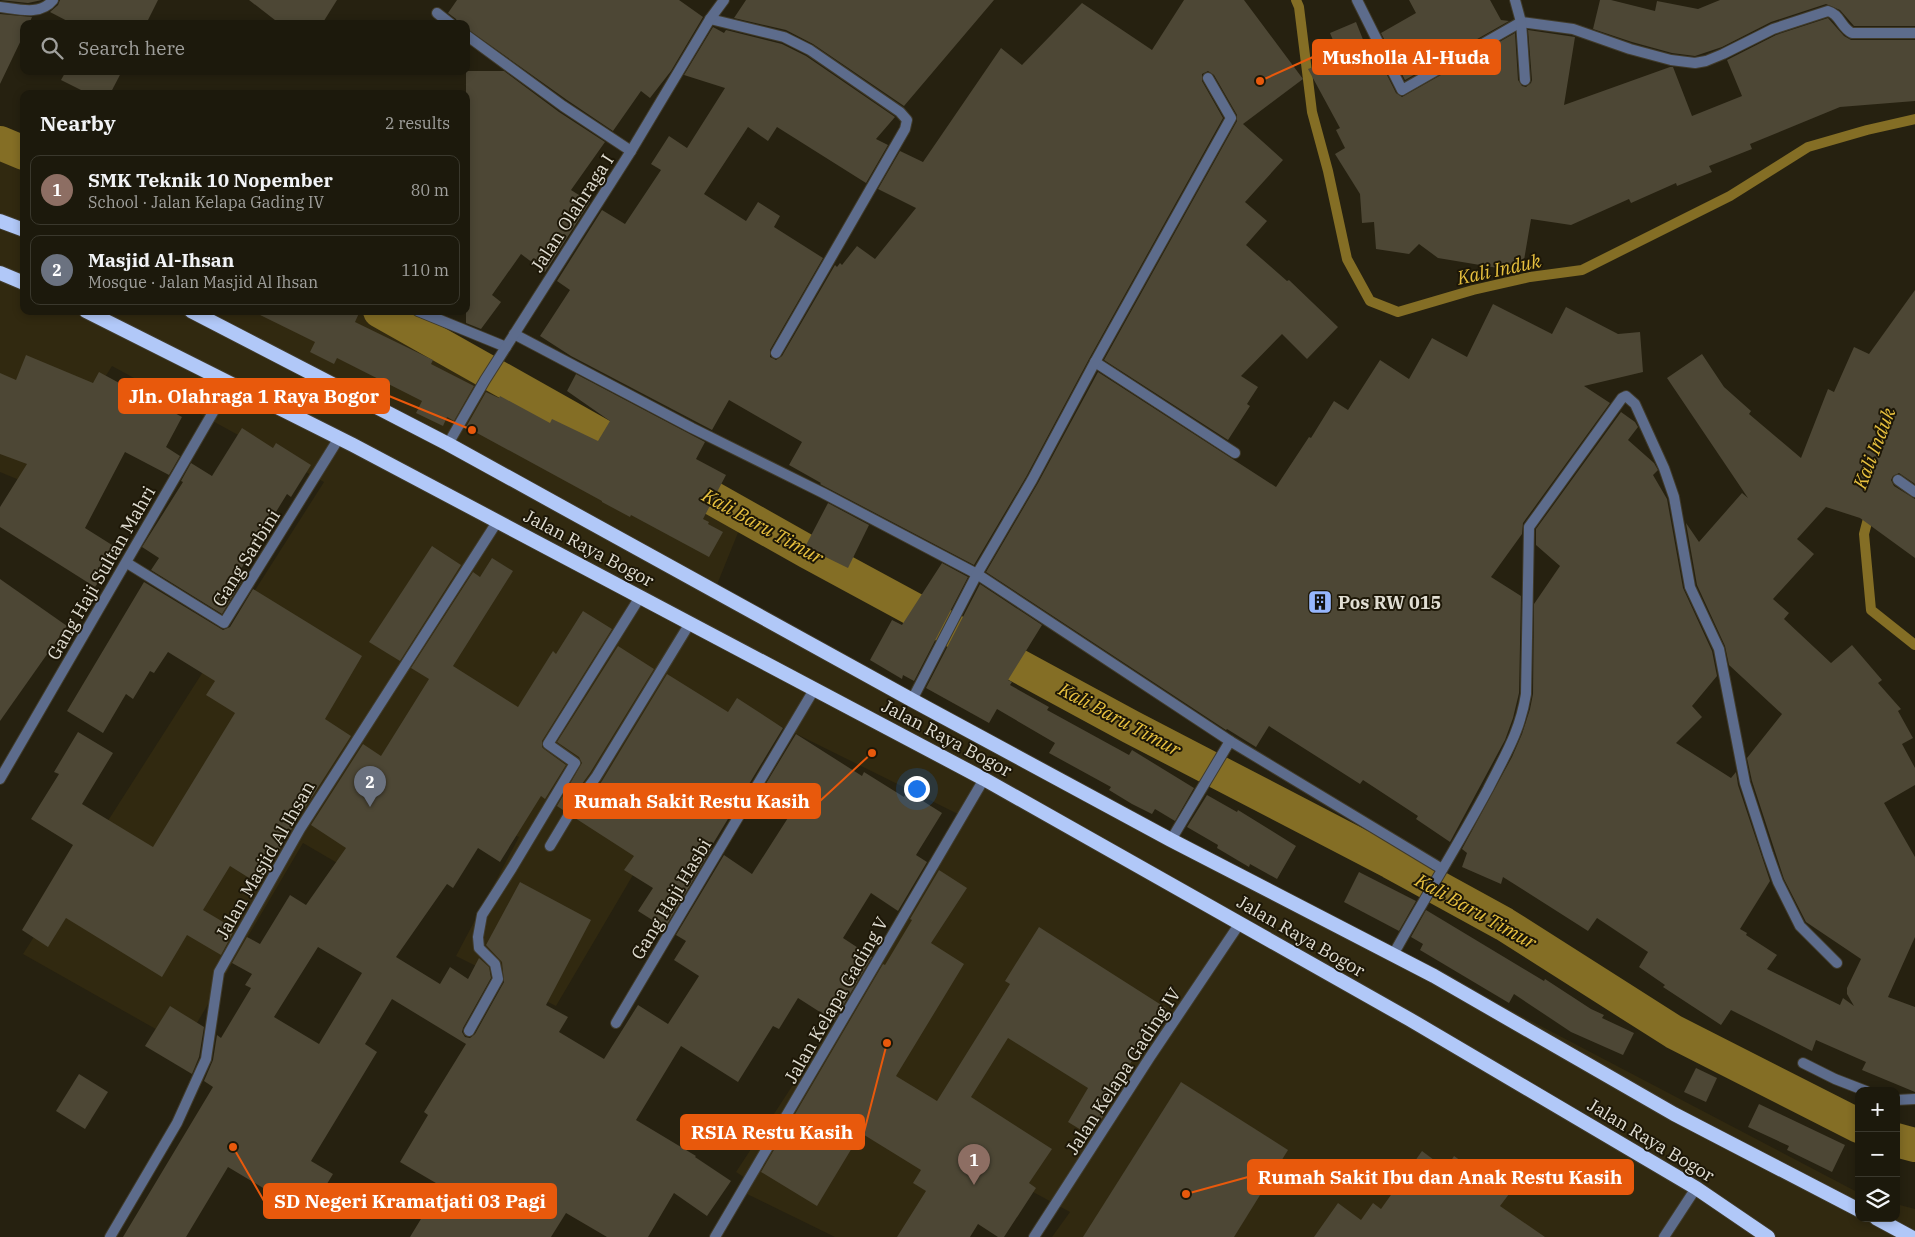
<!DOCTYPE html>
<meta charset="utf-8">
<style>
body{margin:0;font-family:"IBM Plex Serif",serif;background:#29261a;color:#f1f3f6}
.controls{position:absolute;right:15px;bottom:15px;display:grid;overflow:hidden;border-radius:10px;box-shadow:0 2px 8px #0003}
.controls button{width:45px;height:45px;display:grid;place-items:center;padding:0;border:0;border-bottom:1px solid #3a382d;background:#1c190c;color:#f1f3f6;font:25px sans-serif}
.you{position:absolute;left:916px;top:788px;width:18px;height:18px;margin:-12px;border:4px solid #fff;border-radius:50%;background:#1a73e8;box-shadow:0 0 0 8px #1a73e833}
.badge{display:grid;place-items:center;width:32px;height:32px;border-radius:50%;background:#96b6fd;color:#fff;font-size:16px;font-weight:700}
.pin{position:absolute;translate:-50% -41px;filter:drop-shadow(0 1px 2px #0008)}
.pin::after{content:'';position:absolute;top:26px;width:18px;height:15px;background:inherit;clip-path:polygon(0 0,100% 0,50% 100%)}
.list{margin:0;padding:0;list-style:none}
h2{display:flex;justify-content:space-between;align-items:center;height:65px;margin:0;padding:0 20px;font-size:21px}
h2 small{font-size:16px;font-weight:400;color:#a0a09d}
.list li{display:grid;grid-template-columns:32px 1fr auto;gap:15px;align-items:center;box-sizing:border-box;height:70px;margin:0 10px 10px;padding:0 10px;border:1px solid #3a382d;border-radius:10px}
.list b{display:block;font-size:19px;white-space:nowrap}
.list p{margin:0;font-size:16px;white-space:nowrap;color:#a0a09d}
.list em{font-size:16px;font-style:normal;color:#a0a09d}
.icon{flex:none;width:28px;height:28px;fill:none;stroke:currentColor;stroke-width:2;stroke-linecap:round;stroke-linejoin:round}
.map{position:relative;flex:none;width:1915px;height:1237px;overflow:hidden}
.search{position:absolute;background:#1c190c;box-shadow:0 2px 8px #0003;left:20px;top:20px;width:450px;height:55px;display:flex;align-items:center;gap:12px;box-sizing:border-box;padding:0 18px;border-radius:10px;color:#a0a09d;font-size:19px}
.panel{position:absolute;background:#1c190c;box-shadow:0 2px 8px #0003;left:20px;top:90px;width:450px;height:225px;border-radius:10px}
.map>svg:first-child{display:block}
.built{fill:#312910}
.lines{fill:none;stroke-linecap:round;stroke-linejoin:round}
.stream{stroke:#846e25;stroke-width:10}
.canal{stroke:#846e25;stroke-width:34}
.building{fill:#4d4735;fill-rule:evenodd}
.minor-casing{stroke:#403b2b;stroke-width:12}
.trunk-casing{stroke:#403b2b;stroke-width:16}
.minor{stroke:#5d6c8c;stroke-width:10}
.trunk{stroke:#b1c8f8;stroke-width:14}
.labels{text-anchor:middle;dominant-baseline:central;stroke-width:4;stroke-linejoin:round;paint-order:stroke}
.street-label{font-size:18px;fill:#e1ded3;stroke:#1d1707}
.poi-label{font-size:18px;font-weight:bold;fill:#e1ded3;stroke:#1d1707;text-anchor:start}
.water-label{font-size:19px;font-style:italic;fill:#e7c03e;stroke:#1d1707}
.leader{fill:none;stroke:#e8590c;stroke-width:2}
.callout-dot{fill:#e8590c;stroke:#1d1707;stroke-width:2}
.callout{fill:#e8590c;stroke:#e8590c;stroke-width:2}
.callout-label{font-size:19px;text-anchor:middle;font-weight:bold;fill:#fff}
</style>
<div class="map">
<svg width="1915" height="1237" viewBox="0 0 1915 1237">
<rect width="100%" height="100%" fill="#262110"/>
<path class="built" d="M 0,137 L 24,149 L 24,311 L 360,311 L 604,429 L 750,503 L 714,592 L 1859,1193 L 1859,1218 L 1896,1218 L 1896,1204 L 1915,1209 L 1915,1237 L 1052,1237 L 1070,1212 L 963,1154 L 912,1237 L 835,1237 L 747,1194 L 753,1183 L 736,1172 L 932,872 L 964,817 L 734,703 L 556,1006 L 456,956 L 519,837 L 444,807 L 387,892 L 303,843 L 184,1045 L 23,954 L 324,482 L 112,366 L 36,487 L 0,472 Z"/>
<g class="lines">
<g class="stream">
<path d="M 1296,0 L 1299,7 L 1312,112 L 1328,171 L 1347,259 L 1370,301 L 1398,312 L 1473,290 L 1530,277 L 1582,270 L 1730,196 L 1808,147 L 1867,130 L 1915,119"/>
<path d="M 1870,511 L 1864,534 L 1871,610 L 1915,645"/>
</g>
<g class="canal">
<path d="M 0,143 L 24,153"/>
<path d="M 380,311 L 808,552 L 1131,727 L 1391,862 L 1504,924 L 1674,1032 L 1859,1126"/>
<path d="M 1896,1140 L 1915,1145"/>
</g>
</g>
<g class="building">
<path d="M 0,0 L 42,0 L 28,3 Z"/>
<path d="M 60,0 L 158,0 L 146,24 L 73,24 L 50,12 L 58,5 Z"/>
<path d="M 249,0 L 337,0 L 322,24 L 280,24 Z"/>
<path d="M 457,0 L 679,0 L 703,17 L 671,71 L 650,98 L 641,91 L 613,131 L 567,100 L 466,28 L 466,24 L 458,24 L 456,19 L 448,13 Z"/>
<path d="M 746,0 L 994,0 L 904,106 L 813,44 L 786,30 L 734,18 Z"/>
<path d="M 1184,0 L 1244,0 L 1303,79 L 1243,124 L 1283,160 L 1245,202 L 1267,221 L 1246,245 L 1287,281 L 1289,280 L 1338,327 L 1307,359 L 1282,334 L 1241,376 L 1258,387 L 1247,404 L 1250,406 L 1228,440 L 1104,360 L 1237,121 L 1237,115 L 1214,75 L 1208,71 L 1202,74 L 1202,81 L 1223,118 L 1089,359 L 1026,477 L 974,565 L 820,484 L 821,483 L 789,465 L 802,442 L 729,400 L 712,430 L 571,356 L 540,336 L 570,290 L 557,281 L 602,210 L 625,224 L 661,170 L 651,164 L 669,136 L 687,148 L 725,88 L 684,75 L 713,27 L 724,33 L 726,30 L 782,44 L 806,56 L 895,117 L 876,139 L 888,145 L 866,183 L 777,127 L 768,141 L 748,127 L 704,194 L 746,221 L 758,202 L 780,216 L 774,227 L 823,258 L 770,350 L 770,357 L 776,360 L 782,356 L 835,265 L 837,267 L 840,263 L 842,265 L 857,246 L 875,259 L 916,208 L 878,189 L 900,151 L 923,162 L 1001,48 L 1022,65 L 1082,3 L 1152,50 Z"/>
<path d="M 1409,0 L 1490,0 L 1501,20 L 1509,21 L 1405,80 L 1381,33 L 1416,13 Z"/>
<path d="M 1600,0 L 1611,0 L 1655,11 L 1657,1 L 1698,9 L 1720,0 L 1915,0 L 1915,26 L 1854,26 L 1840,10 L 1826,4 L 1771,22 L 1722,47 L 1695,56 L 1672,53 L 1632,42 L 1593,29 Z"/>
<path d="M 0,14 L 32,17 L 29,24 L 24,24 L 24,34 L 0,84 Z"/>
<path d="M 1828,18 L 1844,36 L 1851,40 L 1915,40 L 1915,101 L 1840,107 L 1750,144 L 1752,149 L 1709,166 L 1712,172 L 1677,186 L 1676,183 L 1631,203 L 1629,199 L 1571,225 L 1531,219 L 1522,272 L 1438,258 L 1419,244 L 1409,254 L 1376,249 L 1374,222 L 1362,223 L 1360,194 L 1335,154 L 1345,148 L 1336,130 L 1340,128 L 1308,69 L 1340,57 L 1330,33 L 1356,22 L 1364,42 L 1369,39 L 1396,93 L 1402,97 L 1515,33 L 1518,80 L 1522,86 L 1526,87 L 1531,83 L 1532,80 L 1528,30 L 1575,37 L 1564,105 L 1670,67 L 1673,67 L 1692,116 L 1742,96 L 1727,60 L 1776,35 Z"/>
<path d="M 66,71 L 122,71 L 110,94 L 89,94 L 61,80 Z"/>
<path d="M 466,71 L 504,71 L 559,112 L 605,142 L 571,190 L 590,202 L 545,272 L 521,254 L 492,295 L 501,302 L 481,329 L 466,323 Z"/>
<path d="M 1915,290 L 1915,484 L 1899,473 L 1893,476 L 1891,480 L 1894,486 L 1915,499 L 1915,558 L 1860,518 L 1826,507 L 1797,539 L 1814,554 L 1773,599 L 1789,613 L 1784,619 L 1831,663 L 1852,645 L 1882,680 L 1878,683 L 1901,709 L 1898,711 L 1913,738 L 1902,744 L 1915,768 L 1915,785 L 1884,803 L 1915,857 L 1915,937 L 1888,997 L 1915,1007 L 1915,1092 L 1862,1070 L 1866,1062 L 1816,1040 L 1812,1051 L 1731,1010 L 1721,1025 L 1663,987 L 1665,985 L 1639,967 L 1648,952 L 1597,918 L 1588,931 L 1503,877 L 1501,884 L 1462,867 L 1467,853 L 1462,849 L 1512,757 L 1522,734 L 1530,709 L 1533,694 L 1534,604 L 1560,566 L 1536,545 L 1536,529 L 1621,412 L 1635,422 L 1638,427 L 1628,440 L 1654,463 L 1658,470 L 1653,475 L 1667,499 L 1683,588 L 1712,651 L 1717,676 L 1692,706 L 1702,717 L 1676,743 L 1731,778 L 1736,772 L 1738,785 L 1770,881 L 1740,929 L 1747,933 L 1746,935 L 1777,955 L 1767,969 L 1840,1005 L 1843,998 L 1854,1006 L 1847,994 L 1847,988 L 1861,959 L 1806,922 L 1784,879 L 1752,781 L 1747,758 L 1782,714 L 1729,665 L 1725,646 L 1697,585 L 1686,523 L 1699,542 L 1742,493 L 1748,498 L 1667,378 L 1702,354 L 1724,387 L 1751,411 L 1749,414 L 1801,458 L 1828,389 L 1834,392 L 1854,347 L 1869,354 Z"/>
<path d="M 1493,304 L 1552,334 L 1566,307 L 1618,334 L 1640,332 L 1643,372 L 1584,386 L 1610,403 L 1523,523 L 1522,534 L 1491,577 L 1521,596 L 1519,693 L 1513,718 L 1505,740 L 1450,842 L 1416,819 L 1418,816 L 1363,780 L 1360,784 L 1269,726 L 1256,747 L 1227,729 L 1226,730 L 986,572 L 1038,483 L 1098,372 L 1276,487 L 1309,437 L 1311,438 L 1334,401 L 1348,410 L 1380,360 L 1409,379 L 1432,338 L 1467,357 Z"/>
<path d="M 252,311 L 360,311 L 355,322 L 433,360 L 431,364 L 474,386 L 454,421 L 447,417 L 443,426 L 416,413 L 422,401 L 337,358 L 334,364 L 310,352 L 315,342 Z"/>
<path d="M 26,355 L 93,383 L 99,372 L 182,417 L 166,447 L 180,456 L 169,475 L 125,452 L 85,528 L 120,550 L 95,587 L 0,527 L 0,507 L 27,464 L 0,454 L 0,373 L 16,380 Z"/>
<path d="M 576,374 L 705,442 L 696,459 L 726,475 L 703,519 L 709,522 L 708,524 L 723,532 L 709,557 L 631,515 L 630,517 L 602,502 L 602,501 L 466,427 L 486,392 L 499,398 L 500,396 L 550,423 L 552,419 L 598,441 L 610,421 L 567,391 Z"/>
<path d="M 242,428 L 273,448 L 276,443 L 311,465 L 291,497 L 287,494 L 236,577 L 242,581 L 222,614 L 151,570 L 159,558 L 142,547 L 183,482 L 181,481 L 191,463 L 212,476 Z"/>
<path d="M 828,503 L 869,525 L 848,568 L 805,547 Z"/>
<path d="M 432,546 L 461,565 L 400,661 L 369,642 Z"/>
<path d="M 492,558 L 513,571 L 453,666 L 518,707 L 553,651 L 556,654 L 583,611 L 612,629 L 542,741 L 542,747 L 544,749 L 566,765 L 545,799 L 541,796 L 500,862 L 478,848 L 453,888 L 447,884 L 396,957 L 440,984 L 450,967 L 468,979 L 479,958 L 489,967 L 491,978 L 463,1028 L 462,1032 L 465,1037 L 470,1038 L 475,1034 L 504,982 L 502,962 L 486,945 L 520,882 L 591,920 L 546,1005 L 568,1017 L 559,1032 L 604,1059 L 638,1005 L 668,1024 L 699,976 L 674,960 L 686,941 L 676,935 L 724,855 L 752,874 L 793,810 L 762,790 L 796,734 L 862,776 L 864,772 L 904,797 L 907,791 L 942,813 L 916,855 L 927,862 L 898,911 L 871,893 L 843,938 L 872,957 L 834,1021 L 798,998 L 779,1029 L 773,1026 L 738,1082 L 681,1046 L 636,1120 L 696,1156 L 695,1157 L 731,1181 L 707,1216 L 674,1193 L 648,1237 L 607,1237 L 566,1213 L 551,1237 L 410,1237 L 441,1186 L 400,1162 L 428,1115 L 424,1112 L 466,1044 L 392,999 L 365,1044 L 377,1052 L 311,1161 L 333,1174 L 308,1215 L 228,1167 L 186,1237 L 123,1237 L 213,1087 L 204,1081 L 213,1060 L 217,1035 L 221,1038 L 251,988 L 245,985 L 252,974 L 232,963 L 247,937 L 260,944 L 290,895 L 306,905 L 346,848 L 311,825 L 363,744 L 381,756 L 429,679 L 411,668 L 473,572 L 480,577 ZM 318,947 L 362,973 L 319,1044 L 274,1017 Z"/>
<path d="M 942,563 L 968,577 L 914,681 L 903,675 L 902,679 L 870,660 L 892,620 L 902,625 Z"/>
<path d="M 0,579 L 67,626 L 0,721 Z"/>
<path d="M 144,582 L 223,630 L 230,627 L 253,589 L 362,656 L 325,719 L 351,736 L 294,825 L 259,884 L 230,866 L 203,910 L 235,929 L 221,955 L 187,935 L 162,977 L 66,918 L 48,947 L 22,930 L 73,845 L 31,819 L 59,774 L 54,772 L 78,732 L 113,753 L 82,804 L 153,847 L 235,713 L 206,695 L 215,681 L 168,652 L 154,673 L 150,671 L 133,699 L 126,694 L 103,733 L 67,711 Z"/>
<path d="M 980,584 L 1042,625 L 1008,680 L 1012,682 L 1010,685 L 1049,707 L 1047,710 L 1129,755 L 1132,750 L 1194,788 L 1175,821 L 1155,809 L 1152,814 L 1132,804 L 1109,790 L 1111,787 L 1049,753 L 1055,743 L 997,709 L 989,723 L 926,688 Z"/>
<path d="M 618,646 L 654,669 L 590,773 L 563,810 L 557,806 L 582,763 L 579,757 L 557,742 Z"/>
<path d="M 667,674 L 728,712 L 737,698 L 783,728 L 711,847 L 712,848 L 665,928 L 638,911 L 653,888 L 624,870 L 634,856 L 575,818 L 602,781 Z"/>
<path d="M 1207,795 L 1237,812 L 1238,810 L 1296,846 L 1277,879 L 1250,864 L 1249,867 L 1217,848 L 1218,845 L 1187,827 Z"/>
<path d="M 939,870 L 967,888 L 931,943 L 964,964 L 896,1076 L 937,1101 L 1010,984 L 1005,981 L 1039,927 L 1166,1008 L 1117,1084 L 1121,1087 L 1091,1136 L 1068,1122 L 1088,1088 L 1008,1038 L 971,1097 L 1052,1149 L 1029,1183 L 1036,1188 L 1004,1237 L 998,1237 L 978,1224 L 970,1237 L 897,1237 L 926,1191 L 913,1183 L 921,1170 L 861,1133 L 817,1206 L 761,1172 L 883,964 L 885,965 L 912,920 L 910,919 Z"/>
<path d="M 1359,872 L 1416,901 L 1399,931 L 1344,902 Z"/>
<path d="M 1426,910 L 1544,981 L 1545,979 L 1591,1009 L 1604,1015 L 1602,1018 L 1634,1033 L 1623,1055 L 1571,1032 L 1514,994 L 1509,1003 L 1420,950 L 1423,944 L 1411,937 Z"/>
<path d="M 170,1006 L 204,1027 L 199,1057 L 192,1074 L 145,1046 Z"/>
<path d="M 1696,1068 L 1717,1078 L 1706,1102 L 1684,1092 Z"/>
<path d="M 79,1074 L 108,1092 L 85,1129 L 56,1111 Z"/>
<path d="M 1181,1082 L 1288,1150 L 1234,1237 L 1083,1237 Z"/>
<path d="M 1759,1104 L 1845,1145 L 1832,1172 L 1787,1150 L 1789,1146 L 1748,1127 Z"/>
<path d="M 1422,1151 L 1446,1169 L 1454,1156 L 1509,1194 L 1500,1206 L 1545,1237 L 1314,1237 L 1338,1203 L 1361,1220 L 1373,1203 L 1381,1209 Z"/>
</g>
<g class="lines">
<defs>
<g id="minor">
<path d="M 1357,0 L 1402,90 L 1521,22 L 1573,29 L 1630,49 L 1671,60 L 1695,63 L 1706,61 L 1723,54 L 1773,29 L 1828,11 C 1840,14 1841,28 1852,33 L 1915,33"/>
<path d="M 1515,0 L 1521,22 L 1525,80"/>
<path d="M 0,7 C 18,9 40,16 53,0"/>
<path d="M 437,13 L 451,24"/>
<path d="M 710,19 L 784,37 L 810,50 L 900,112 L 907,120 L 905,129 L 776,353"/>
<path d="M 466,35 L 563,106 L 631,151"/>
<path d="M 418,311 L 506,347"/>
<path d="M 514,334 L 692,428 L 823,493 L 977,574 L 1230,741 L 1442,869"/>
<path d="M 1095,362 L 1235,453"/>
<path d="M 448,444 L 485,380 L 631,151 L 710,19 L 724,0"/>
<path d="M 1898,480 L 1915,492"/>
<path d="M 127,563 L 224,623 L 339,438"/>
<path d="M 912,700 L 977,574 L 1032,480 L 1095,362 L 1231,118 L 1208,78"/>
<path d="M 0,779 L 230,383"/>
<path d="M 1171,840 L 1230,741"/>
<path d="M 550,846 L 571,811 L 596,777 L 690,623"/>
<path d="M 1393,955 C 1424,899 1458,845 1488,789 C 1505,755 1520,732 1526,694 L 1529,527 L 1622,398 L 1626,396 L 1635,404 L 1664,468 L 1674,497 L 1690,587 L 1719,649 L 1745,783 L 1768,854 L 1778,882 L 1800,926 L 1837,963"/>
<path d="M 616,1023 L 815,688"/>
<path d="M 469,1031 L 498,979 L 495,964 L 479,948 L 478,937 L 482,915 L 512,868 L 575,763 L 548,744 L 640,597"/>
<path d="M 1803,1063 L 1835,1079 L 1866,1091"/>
<path d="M 1896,1100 L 1915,1099"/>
<path d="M 110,1237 L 177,1123 L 206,1059 L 219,972 L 300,829 L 497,522"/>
<path d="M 715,1237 L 984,779"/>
<path d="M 1034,1237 L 1150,1057 L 1240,923"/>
<path d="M 1664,1237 L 1696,1188"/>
</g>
<g id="trunk">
<path d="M 0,221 L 24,230"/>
<path d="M 0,273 L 24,283"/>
<path d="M 86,311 L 353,445 L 984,779 L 1409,1019 L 1696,1188 L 1768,1237"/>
<path d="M 191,311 L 448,444 L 912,700 L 1171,840 L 1434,976 L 1674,1114 L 1859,1210"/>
<path d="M 1876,1218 L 1911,1237"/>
</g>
</defs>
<use href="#minor" class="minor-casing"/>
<use href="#trunk" class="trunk-casing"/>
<use href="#minor" class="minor"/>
<use href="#trunk" class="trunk"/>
</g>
<defs>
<symbol id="building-square" viewBox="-11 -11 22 22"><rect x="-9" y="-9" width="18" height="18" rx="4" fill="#96b6fd" stroke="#1d1707"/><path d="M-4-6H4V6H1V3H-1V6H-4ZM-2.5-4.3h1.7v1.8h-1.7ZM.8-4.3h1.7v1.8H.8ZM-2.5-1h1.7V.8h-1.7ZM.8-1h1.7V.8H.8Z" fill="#111"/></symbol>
</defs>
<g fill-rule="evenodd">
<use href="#building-square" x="1306" y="588" width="28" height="28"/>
</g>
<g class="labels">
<g class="street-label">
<text transform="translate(572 213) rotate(-57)">Jalan Olahraga I</text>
<text transform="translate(589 548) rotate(28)">Jalan Raya Bogor</text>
<text transform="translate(246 558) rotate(-58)">Gang Sarbini</text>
<text transform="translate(101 573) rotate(-60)">Gang Haji Sultan Mahri</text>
<text transform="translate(947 738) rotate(28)">Jalan Raya Bogor</text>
<text transform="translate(265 860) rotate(-60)">Jalan Masjid Al Ihsan</text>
<text transform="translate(671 899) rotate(-59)">Gang Haji Hasbi</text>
<text transform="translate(1301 936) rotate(30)">Jalan Raya Bogor</text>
<text transform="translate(836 1000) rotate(-60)">Jalan Kelapa Gading V</text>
<text transform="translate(1123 1071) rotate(-57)">Jalan Kelapa Gading IV</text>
<text transform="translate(1651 1140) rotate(31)">Jalan Raya Bogor</text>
</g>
<g class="poi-label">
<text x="1338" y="602">Pos RW 015</text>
</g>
<g class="water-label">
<text transform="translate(1499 269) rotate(-12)">Kali Induk</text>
<text transform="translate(1874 448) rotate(-69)">Kali Induk</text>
<text transform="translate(763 526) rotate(29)">Kali Baru Timur</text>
<text transform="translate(1120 719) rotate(28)">Kali Baru Timur</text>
<text transform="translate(1476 911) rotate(29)">Kali Baru Timur</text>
</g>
</g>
<path class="leader" d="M1260 81L1313 57M472 430L389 396M872 753L820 801M887 1043L864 1132M1186 1194L1248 1177M233 1147L264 1201"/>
<g class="callout-dot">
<circle cx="1260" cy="81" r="5"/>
<circle cx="472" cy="430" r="5"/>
<circle cx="872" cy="753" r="5"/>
<circle cx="887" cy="1043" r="5"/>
<circle cx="1186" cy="1194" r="5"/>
<circle cx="233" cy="1147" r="5"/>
</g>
<g class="callout">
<rect x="1313" y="40" width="187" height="34" rx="5"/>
<rect x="119" y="379" width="270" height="34" rx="5"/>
<rect x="564" y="784" width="256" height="34" rx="5"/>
<rect x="681" y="1115" width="183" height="34" rx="5"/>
<rect x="1248" y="1160" width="385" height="34" rx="5"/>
<rect x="264" y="1184" width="292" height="34" rx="5"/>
</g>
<g class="callout-label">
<text x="1406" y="64">Musholla Al-Huda</text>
<text x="254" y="403">Jln. Olahraga 1 Raya Bogor</text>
<text x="692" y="808">Rumah Sakit Restu Kasih</text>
<text x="772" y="1139">RSIA Restu Kasih</text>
<text x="1440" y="1184">Rumah Sakit Ibu dan Anak Restu Kasih</text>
<text x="410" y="1208">SD Negeri Kramatjati 03 Pagi</text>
</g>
</svg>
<div class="controls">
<button>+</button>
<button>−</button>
<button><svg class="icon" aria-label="layers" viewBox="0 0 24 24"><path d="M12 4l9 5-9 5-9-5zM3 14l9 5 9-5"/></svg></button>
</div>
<div class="you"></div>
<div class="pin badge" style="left:974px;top:1185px;background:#8d6e63">1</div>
<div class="pin badge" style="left:370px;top:807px;background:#6b7280">2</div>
<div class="search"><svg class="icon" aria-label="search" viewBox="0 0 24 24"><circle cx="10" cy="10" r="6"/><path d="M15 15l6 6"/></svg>Search here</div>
<section class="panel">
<h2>Nearby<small>2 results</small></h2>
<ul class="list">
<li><span class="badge" style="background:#8d6e63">1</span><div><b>SMK Teknik 10 Nopember</b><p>School · Jalan Kelapa Gading IV</p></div><em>80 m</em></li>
<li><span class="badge" style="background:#6b7280">2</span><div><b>Masjid Al-Ihsan</b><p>Mosque · Jalan Masjid Al Ihsan</p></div><em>110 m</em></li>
</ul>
</section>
</div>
